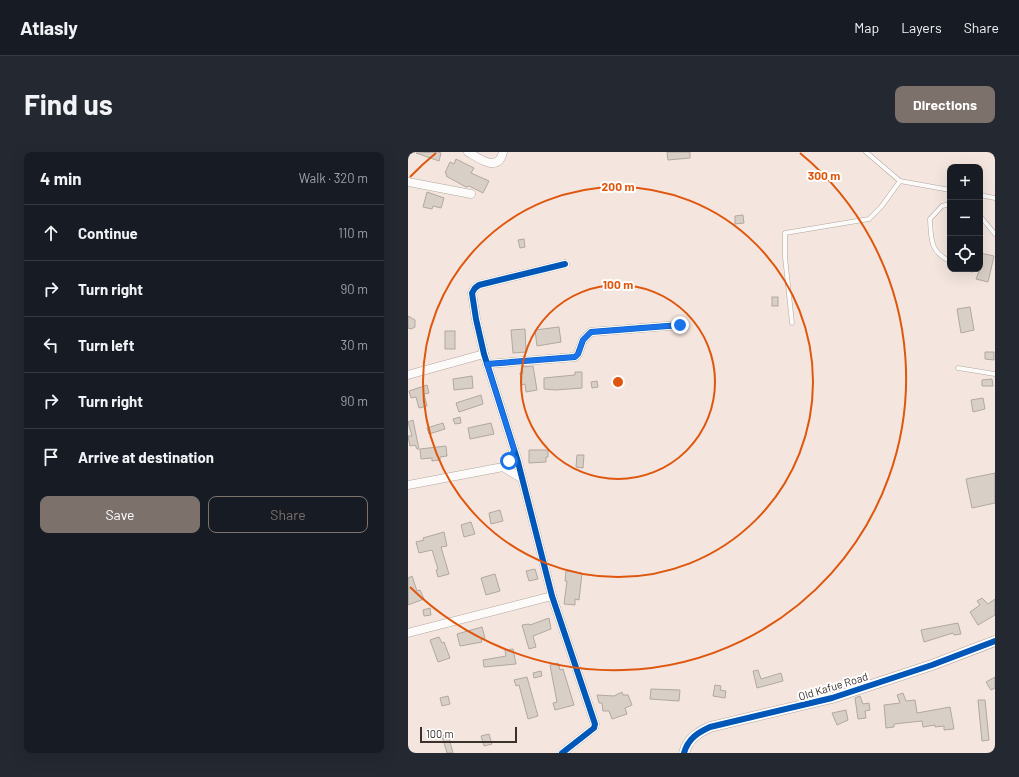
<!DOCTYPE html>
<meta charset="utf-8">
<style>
body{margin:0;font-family:Barlow,sans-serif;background:#242831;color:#f1f3f6}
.controls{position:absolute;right:12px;top:12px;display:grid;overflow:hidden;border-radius:8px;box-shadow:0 4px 16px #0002}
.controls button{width:36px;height:36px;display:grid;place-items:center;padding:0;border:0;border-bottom:1px solid #363941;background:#171b24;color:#f1f3f6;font:20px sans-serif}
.scale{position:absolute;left:12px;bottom:10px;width:97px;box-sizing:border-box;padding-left:4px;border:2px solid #3c322d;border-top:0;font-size:11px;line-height:14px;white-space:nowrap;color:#3c322d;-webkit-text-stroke:3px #fff;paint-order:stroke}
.stop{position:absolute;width:12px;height:12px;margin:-9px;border:3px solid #1a73e8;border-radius:50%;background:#fff}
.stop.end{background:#1a73e8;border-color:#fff;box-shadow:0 1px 4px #0008}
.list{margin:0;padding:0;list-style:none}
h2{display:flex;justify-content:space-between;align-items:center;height:52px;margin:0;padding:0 16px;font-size:17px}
h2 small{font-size:13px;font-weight:400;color:#9ea1a6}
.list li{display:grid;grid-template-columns:26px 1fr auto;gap:12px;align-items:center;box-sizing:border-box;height:56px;padding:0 16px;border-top:1px solid #363941}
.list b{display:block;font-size:15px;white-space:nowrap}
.list em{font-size:13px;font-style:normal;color:#9ea1a6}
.actions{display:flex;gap:8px;padding:12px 16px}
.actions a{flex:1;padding:9px 0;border:1px solid #7c716b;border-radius:8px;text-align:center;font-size:14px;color:#7c716b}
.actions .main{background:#7c716b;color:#fff}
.icon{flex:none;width:22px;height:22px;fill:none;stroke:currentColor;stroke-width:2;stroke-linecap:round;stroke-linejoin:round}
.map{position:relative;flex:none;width:587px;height:601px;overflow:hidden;border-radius:8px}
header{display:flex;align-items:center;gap:24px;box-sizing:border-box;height:56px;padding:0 20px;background:#171b24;border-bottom:1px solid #363941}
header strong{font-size:19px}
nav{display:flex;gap:22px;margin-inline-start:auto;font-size:14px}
.intro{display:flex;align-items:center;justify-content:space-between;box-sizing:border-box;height:96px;padding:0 24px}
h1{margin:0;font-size:28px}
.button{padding:10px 18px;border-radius:8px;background:#7c716b;color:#fff;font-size:14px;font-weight:700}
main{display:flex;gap:24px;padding:0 24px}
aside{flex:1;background:#171b24;border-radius:8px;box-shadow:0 4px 16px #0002}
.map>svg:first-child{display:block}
.building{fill:#d8cfc7;stroke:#b1a8a0}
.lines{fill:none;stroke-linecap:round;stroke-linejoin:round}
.service-casing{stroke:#b0a69f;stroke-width:5}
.minor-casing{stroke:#b0a69f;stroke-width:9}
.tertiary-casing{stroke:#b0a69f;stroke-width:11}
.service{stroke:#fdfbfa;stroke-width:4}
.minor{stroke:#fdfbfa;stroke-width:8}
.tertiary{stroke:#fdfbfa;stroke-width:10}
.cycleway-casing{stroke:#fff;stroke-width:8}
.cycleway{stroke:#0057b8;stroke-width:6}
.route{stroke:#1a73e8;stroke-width:5}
.ring{fill:none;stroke:#df570e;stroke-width:2}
.labels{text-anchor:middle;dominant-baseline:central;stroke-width:4;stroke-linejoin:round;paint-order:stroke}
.street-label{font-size:11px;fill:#3c322d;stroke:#fff}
.centre{fill:#df570e;stroke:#fff;stroke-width:2}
.ring-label{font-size:12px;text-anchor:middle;font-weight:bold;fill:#df570e;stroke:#fff;stroke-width:4;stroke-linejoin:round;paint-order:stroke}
</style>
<header>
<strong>Atlasly</strong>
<nav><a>Map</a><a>Layers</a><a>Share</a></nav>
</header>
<div class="intro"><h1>Find us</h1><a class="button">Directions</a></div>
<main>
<aside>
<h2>4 min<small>Walk · 320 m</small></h2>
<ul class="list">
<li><svg class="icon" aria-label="ahead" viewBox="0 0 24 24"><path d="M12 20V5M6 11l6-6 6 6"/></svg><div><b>Continue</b></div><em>110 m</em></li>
<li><svg class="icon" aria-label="right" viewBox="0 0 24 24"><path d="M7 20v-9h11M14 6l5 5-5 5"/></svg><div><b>Turn right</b></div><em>90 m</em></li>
<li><svg class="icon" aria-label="left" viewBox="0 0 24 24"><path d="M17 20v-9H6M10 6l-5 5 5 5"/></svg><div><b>Turn left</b></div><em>30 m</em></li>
<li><svg class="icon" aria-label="right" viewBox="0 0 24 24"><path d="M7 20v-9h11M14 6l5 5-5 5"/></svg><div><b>Turn right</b></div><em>90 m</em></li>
<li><svg class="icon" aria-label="arrive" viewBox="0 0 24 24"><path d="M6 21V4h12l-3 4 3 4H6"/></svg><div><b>Arrive at destination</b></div></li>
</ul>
<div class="actions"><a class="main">Save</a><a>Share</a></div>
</aside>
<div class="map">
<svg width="587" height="601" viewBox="0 0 587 601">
<rect width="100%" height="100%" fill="#f4e6de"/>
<g class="building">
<path d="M 30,0 L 33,1 L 31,9 L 8,1 Z"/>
<path d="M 259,0 L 282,0 L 282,6 L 260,8 Z"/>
<path d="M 48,7 L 66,16 L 63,21 L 81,29 L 75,41 L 61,34 L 58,35 L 38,24 L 39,22 L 37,21 L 42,10 L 46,12 Z"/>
<path d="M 19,40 L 36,46 L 33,56 L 25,54 L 24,57 L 15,55 Z"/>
<path d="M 335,63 L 336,71 L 327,72 L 327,64 Z"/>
<path d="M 116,87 L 117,95 L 112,96 L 110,88 Z"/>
<path d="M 572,101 L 586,104 L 580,130 L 568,127 L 572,117 Z"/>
<rect x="364" y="145" width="6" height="9"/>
<path d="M 562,155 L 566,178 L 553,181 L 549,157 Z"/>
<path d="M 0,164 L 7,168 L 7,175 L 3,177 L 0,176 Z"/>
<path d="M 151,175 L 153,190 L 129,194 L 127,178 Z"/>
<path d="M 117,177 L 118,200 L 105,201 L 103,178 Z"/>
<rect x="37" y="179" width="10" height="18"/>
<path d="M 577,200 L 586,200 L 586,208 L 577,207 Z"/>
<path d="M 125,214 L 129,238 L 118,240 L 117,232 L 114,233 L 112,221 L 115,221 L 114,215 Z"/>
<path d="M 167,220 L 174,220 L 174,236 L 147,238 L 136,237 L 136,226 L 167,223 Z"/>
<path d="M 64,224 L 65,236 L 46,238 L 45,227 Z"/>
<path d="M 584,227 L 585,234 L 574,234 L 574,228 Z"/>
<path d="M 189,229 L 190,235 L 184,236 L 183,230 Z"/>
<path d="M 19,233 L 21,241 L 16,242 L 19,254 L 11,256 L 8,245 L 3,246 L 1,239 Z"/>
<path d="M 73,243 L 75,252 L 51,260 L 48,251 Z"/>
<path d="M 575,246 L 577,257 L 565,260 L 563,248 Z"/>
<path d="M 52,265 L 53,271 L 47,272 L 45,267 Z"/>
<path d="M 5,268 L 11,297 L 9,297 L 7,293 L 2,294 L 0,284 L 4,284 L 0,270 Z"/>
<path d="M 35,271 L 37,277 L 21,282 L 19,276 Z"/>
<path d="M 83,271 L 86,282 L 62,287 L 60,276 Z"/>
<path d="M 38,294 L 39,304 L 32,305 L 32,308 L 24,309 L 24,306 L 13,307 L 12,297 Z"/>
<path d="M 121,298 L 140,298 L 140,305 L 138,305 L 138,310 L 121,311 Z"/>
<path d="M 169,303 L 176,303 L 175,316 L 168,315 Z"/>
<path d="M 587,321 L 587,351 L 564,356 L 558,327 Z"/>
<path d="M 92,358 L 95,369 L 83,372 L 81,361 Z"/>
<path d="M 63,370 L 67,382 L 56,385 L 53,373 Z"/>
<path d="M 36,380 L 39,394 L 33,395 L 41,422 L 30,425 L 28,418 L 30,417 L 24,398 L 11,401 L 8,390 L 16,388 L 15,386 Z"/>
<path d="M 127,417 L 130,427 L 121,429 L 118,419 Z"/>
<path d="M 158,419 L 174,421 L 171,448 L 167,447 L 167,453 L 156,452 L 159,429 L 157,429 Z"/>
<path d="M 87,422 L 92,439 L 78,443 L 73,426 Z"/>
<path d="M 4,424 L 9,439 L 12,438 L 16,447 L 0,453 L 0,426 Z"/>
<path d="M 574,446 L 580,452 L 587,447 L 587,463 L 570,473 L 562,460 L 572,453 L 569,449 Z"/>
<path d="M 22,456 L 23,463 L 16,464 L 15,458 Z"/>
<path d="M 141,466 L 143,477 L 125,484 L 128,495 L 121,497 L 114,473 L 121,472 L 122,473 Z"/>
<path d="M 550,471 L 553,482 L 546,483 L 545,481 L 516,490 L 513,478 Z"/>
<path d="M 74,475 L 77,486 L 73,487 L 74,490 L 52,494 L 49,482 Z"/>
<path d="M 31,485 L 34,491 L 36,490 L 42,506 L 30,510 L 22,488 Z"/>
<path d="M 105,497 L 108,512 L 76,515 L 75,508 L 98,504 L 97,498 Z"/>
<path d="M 150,511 L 152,518 L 155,517 L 166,553 L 147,558 L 145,551 L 149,550 L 142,513 Z"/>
<path d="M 350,518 L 353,527 L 373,521 L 375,529 L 349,536 L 345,519 Z"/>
<path d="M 133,519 L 134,524 L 126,526 L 125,521 Z"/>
<path d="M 119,525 L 130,564 L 120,567 L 111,533 L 108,534 L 106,528 Z"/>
<path d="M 587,525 L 587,536 L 583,538 L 578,530 Z"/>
<path d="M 307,533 L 313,534 L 312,538 L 318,539 L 317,546 L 305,544 Z"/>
<path d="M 243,537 L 272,538 L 271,549 L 242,547 Z"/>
<path d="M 214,540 L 215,543 L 220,543 L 224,553 L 217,556 L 219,562 L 204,567 L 201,559 L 195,559 L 194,551 L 191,551 L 189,543 L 206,544 Z"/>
<path d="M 495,541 L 498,549 L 507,548 L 509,561 L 542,555 L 546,577 L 536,578 L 536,574 L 527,575 L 527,573 L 515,575 L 514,569 L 486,572 L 486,575 L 478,576 L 476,553 L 492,551 L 489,543 Z"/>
<path d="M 40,544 L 42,552 L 34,554 L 32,546 Z"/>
<path d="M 452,544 L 455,552 L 461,551 L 462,558 L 457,559 L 458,566 L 450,567 L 447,546 Z"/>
<path d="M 570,548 L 577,548 L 581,588 L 574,589 Z"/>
<path d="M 438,558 L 440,568 L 429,573 L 424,561 Z"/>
<path d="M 40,582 L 45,601 L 39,601 L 34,584 Z"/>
<path d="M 81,582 L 84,592 L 76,594 L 73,584 Z"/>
</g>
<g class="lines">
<defs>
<g id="service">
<path d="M 458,0 L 492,29 L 542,38"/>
<path d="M 572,43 L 587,46"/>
<path d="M 542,52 L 534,54 L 522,67 C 523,87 522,100 542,109"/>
<path d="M 572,64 L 587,82"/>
<path d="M 561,117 L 564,118"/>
<path d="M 384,171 L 377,105 L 377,81 L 461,67 L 473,55 L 492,29"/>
<path d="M 550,216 L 587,222"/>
</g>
<g id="minor">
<path d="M 60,0 C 72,7 90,21 95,0"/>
<path d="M 0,30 L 63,42"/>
<path d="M 79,212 L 167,205 L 170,202 L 175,188 L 183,180 L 272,173"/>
<path d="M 0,223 L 76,202"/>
<path d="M 95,315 L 113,326"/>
<path d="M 0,333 L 95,315 L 101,309 L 106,297"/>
<path d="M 0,481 L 144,444"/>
<path d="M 154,601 L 186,576 L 187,572 L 144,444 L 110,310 L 76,202 L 68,167 L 64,141 L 67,136 L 71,133 L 157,112"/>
</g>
<path id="tertiary" d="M 276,601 C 280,587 289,581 302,575 L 424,546 L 524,513 L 587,489"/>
</defs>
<use href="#service" class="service-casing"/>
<use href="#minor" class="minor-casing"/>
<use href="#tertiary" class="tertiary-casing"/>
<use href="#service" class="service"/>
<use href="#minor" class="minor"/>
<use href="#tertiary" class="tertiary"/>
<defs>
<g id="cycleway">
<path d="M 79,212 L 167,205 L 170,202 L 175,188 L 183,180 L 272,173"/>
<path d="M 154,601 L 186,576 L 187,572 L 144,444 L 110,310 L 76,202 L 68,167 L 64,141 L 67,136 L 71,133 L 157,112"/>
<path d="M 276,601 C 280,587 289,581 302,575 L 424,546 L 524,513 L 587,489"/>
</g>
</defs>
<use href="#cycleway" class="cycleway-casing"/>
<use href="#cycleway" class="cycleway"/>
</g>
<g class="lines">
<path class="route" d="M 101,309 L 106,297 L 79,212 L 167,205 L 170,202 L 175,188 L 183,180 L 272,173"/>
</g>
<g class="ring">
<circle cx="210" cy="230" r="97"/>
<circle cx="210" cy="230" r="195"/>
<path d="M2 25A292 292 0 0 1 28 1M392 1A292 292 0 1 1 2 435"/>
</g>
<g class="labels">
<g class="street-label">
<text transform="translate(425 534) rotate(-17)">Old Kafue Road</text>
</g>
</g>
<circle cx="210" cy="230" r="6" class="centre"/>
<g class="ring-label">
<text x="416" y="28">300 m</text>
<text x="210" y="39">200 m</text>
<text x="210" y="137">100 m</text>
</g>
</svg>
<div class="controls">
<button>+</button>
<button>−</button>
<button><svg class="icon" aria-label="locate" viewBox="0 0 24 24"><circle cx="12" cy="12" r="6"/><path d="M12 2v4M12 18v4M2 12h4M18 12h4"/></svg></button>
</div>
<div class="scale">100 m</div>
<div class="stop" style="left:101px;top:309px"></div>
<div class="stop end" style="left:272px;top:173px"></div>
</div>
</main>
